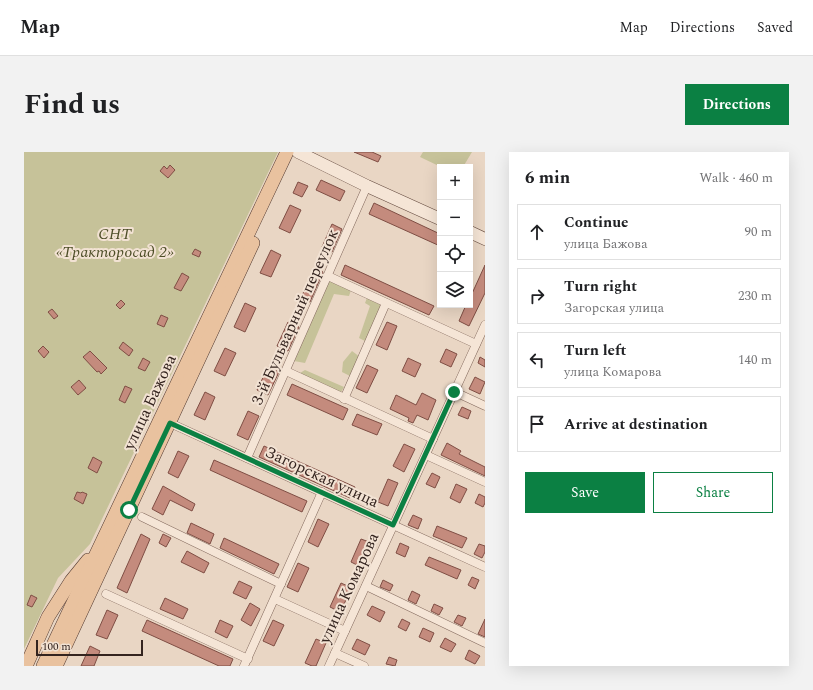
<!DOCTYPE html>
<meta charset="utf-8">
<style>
body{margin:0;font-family:Spectral,serif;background:#f2f2f2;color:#202124}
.controls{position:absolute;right:12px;top:12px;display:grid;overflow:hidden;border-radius:0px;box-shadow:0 4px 16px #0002}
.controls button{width:36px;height:36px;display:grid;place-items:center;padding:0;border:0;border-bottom:1px solid #e0e0e0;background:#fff;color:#202124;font:20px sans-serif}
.scale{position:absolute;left:12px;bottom:10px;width:107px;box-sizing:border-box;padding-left:4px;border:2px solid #34241f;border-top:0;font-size:11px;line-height:14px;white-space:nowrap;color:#34241f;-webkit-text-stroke:3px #f2e2d3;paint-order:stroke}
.stop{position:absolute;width:12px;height:12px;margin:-9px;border:3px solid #0b8043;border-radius:50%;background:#fff}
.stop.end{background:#0b8043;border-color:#fff;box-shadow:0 1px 4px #0008}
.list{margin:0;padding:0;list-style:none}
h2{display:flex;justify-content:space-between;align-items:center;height:52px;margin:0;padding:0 16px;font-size:17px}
h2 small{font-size:13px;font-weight:400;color:#757577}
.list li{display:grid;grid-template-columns:26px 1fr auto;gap:12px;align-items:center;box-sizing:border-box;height:56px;margin:0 8px 8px;padding:0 8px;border:1px solid #e0e0e0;border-radius:0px}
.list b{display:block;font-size:15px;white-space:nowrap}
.list p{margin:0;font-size:13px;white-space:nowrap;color:#757577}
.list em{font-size:13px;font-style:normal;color:#757577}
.actions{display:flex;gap:8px;padding:12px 16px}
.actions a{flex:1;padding:9px 0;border:1px solid #0b8043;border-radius:0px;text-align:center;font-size:14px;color:#0b8043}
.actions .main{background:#0b8043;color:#fff}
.icon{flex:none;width:22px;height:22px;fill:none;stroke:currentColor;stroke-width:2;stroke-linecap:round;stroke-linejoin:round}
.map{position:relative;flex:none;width:461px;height:514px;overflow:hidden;border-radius:0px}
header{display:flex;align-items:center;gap:24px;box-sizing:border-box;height:56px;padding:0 20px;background:#fff;border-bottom:1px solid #e0e0e0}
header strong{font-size:19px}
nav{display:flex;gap:22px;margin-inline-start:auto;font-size:14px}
.intro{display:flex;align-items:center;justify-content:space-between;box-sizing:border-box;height:96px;padding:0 24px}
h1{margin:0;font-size:28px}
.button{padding:10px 18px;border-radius:0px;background:#0b8043;color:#fff;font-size:14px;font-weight:700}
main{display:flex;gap:24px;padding:0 24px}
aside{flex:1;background:#fff;border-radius:0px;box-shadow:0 4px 16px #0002}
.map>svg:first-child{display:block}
.green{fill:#c6c299}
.building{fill:#c48b7d;stroke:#7f4e44}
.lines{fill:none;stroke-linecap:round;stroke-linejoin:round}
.minor-casing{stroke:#82685c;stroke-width:9}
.secondary-casing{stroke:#644a3f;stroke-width:13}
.primary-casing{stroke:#503830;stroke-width:14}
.minor{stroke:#f5e5d6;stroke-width:8}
.secondary{stroke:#f5e5d6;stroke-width:12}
.primary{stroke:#e9c29f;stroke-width:13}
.route{stroke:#0b8043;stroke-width:5}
.labels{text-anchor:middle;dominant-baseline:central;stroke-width:4;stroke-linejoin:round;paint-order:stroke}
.park-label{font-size:16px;font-style:italic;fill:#4d4e27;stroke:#f2e2d3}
.street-label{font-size:16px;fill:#34241f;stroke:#f2e2d3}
</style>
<header>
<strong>Map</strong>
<nav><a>Map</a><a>Directions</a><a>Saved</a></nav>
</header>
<div class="intro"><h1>Find us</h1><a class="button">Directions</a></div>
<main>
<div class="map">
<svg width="461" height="514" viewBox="0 0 461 514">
<rect width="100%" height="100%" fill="#e9d6c4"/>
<g class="green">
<path d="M 0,0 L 254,0 L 66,392 L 34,426 L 0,497 Z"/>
<path d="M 399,0 L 448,0 L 439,15 L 417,15 L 396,5 Z"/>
<path d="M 305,129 L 327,138 L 325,144 L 310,142 L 281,211 L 270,209 Z"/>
<path d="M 343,146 L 359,153 L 343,190 L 335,186 L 346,154 L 341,151 Z"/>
<path d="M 328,199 L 336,205 L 326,224 L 318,220 L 319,210 Z"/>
<path d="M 281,218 L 320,235 L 316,242 L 278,225 L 276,221 Z"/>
</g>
<g class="building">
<path d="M 330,0 L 348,0 L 357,4 L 354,10 Z"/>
<path d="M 146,13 L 151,18 L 144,26 L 136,19 L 140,14 L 143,17 Z"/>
<path d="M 297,28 L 321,39 L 316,49 L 292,38 Z"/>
<path d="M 274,30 L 284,34 L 278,45 L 269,41 Z"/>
<path d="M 350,51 L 416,82 L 416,94 L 345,62 Z"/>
<path d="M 266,53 L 277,58 L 266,81 L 255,76 Z"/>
<path d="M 308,72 L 318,77 L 308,100 L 298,95 Z"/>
<path d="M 171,97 L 177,100 L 175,105 L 168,102 Z"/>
<path d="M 247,98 L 257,103 L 247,125 L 236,121 Z"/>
<path d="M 321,113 L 410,154 L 405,163 L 317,123 Z"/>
<path d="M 461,113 L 461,141 L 445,174 L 435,169 L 442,153 L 446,153 L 446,146 Z"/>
<path d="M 290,116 L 299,120 L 286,150 L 277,146 Z"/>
<path d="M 158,121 L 165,125 L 157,139 L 150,136 Z"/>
<path d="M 97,148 L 101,152 L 96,157 L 92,153 Z"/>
<path d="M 221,151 L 232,156 L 221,180 L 210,175 Z"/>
<path d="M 28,157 L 34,164 L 30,167 L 24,160 Z"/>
<path d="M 137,163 L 144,166 L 140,175 L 133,172 Z"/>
<path d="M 264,170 L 275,175 L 264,199 L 253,194 Z"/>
<path d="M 363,170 L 373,174 L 363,198 L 352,193 Z"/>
<path d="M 99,190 L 109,198 L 105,204 L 95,196 Z"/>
<path d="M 19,194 L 25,200 L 20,206 L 14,199 Z"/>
<path d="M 201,196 L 212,201 L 201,224 L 190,219 Z"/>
<path d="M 422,197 L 433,202 L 427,215 L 416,210 Z"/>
<path d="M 66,199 L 83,216 L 77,222 L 75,219 L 73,220 L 59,205 Z"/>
<path d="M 456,205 L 461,208 L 461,215 L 454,211 Z"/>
<path d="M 119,206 L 126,210 L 121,219 L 114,216 Z"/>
<path d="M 384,206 L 397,212 L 391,225 L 378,219 Z"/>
<path d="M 343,213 L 354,218 L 343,241 L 332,236 Z"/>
<path d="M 244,215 L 255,220 L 244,243 L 233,238 Z"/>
<path d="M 451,225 L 461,230 L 456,242 L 445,237 Z"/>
<path d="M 55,228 L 62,236 L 54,243 L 47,235 Z"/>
<path d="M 268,232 L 324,257 L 319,268 L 263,243 Z"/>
<path d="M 101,234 L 108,237 L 101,251 L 95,248 Z"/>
<path d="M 181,240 L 191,245 L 181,268 L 170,263 Z"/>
<path d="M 398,241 L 412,248 L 404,268 L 393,263 L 389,271 L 384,269 L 385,266 L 366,257 L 372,243 L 392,253 Z"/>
<path d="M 438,255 L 447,259 L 444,267 L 434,263 Z"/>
<path d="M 224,259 L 235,264 L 224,288 L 213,283 Z"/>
<path d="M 333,262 L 358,272 L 353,283 L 328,273 Z"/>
<path d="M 423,291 L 437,299 L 435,302 L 461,315 L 461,324 L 417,303 Z"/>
<path d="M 380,292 L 391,297 L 380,320 L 369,314 Z"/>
<path d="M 240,294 L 331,335 L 326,346 L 235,305 Z"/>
<path d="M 154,299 L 165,304 L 154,326 L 144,321 Z"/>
<path d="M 69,305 L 78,310 L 73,321 L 64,316 Z"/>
<path d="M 190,308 L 283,349 L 278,360 L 186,318 Z"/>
<path d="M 408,321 L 416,325 L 411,336 L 402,332 Z"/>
<path d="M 364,327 L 374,331 L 364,354 L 354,350 Z"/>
<path d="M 432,332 L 443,337 L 436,351 L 426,346 Z"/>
<path d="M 139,334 L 171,352 L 168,359 L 146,348 L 139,363 L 128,357 Z"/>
<path d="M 53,340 L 57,341 L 58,340 L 63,342 L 59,352 L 50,347 Z"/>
<path d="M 455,342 L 461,345 L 461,351 L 459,355 L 451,351 Z"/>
<path d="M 389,363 L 398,367 L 394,377 L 384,373 Z"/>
<path d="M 294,367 L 305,372 L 294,395 L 284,390 Z"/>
<path d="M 167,371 L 190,382 L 186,392 L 163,381 Z"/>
<path d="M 413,374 L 443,386 L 438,396 L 409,384 Z"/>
<path d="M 117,382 L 126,387 L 103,441 L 93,436 Z"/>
<path d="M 139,382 L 147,386 L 142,395 L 135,391 Z"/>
<path d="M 200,386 L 255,412 L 250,422 L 196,396 Z"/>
<path d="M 337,387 L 348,391 L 337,415 L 327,410 Z"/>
<path d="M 376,391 L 385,395 L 381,405 L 372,401 Z"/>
<path d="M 455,392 L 461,394 L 461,400 L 458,406 L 450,402 Z"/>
<path d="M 163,399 L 185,411 L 180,421 L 157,410 Z"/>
<path d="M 405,405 L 437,418 L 433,427 L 401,413 Z"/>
<path d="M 274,411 L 285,416 L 274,440 L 263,435 Z"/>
<path d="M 448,425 L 455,428 L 451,437 L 444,433 Z"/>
<path d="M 359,428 L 369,433 L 366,439 L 356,435 Z"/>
<path d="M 215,429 L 228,435 L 222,447 L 209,441 Z"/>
<path d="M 317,431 L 328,436 L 316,460 L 306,455 Z"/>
<path d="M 388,439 L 396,443 L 392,452 L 384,448 Z"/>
<path d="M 7,443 L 13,446 L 8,455 L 3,453 Z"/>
<path d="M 141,446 L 164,457 L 159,467 L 136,457 Z"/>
<path d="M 226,451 L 236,457 L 227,474 L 217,468 Z"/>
<path d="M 410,452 L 419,456 L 415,463 L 407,459 Z"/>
<path d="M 348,454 L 361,460 L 356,470 L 343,463 Z"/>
<path d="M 83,458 L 94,463 L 83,487 L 72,483 Z"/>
<path d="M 434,463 L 442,466 L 438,474 L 430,470 Z"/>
<path d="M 378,467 L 386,471 L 382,479 L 374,475 Z"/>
<path d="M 461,467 L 461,485 L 454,482 Z"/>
<path d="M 123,468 L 209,507 L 206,514 L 195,514 L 118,479 Z"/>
<path d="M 196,468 L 209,474 L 203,486 L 191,480 Z"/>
<path d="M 249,468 L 260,473 L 250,494 L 239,489 Z"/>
<path d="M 399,476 L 410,481 L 406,490 L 395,485 Z"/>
<path d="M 421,486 L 432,492 L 427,500 L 416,495 Z"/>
<path d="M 292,487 L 302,491 L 292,514 L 288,514 L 281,511 Z"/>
<path d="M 333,487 L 346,493 L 341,503 L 328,497 Z"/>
<path d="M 66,494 L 76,499 L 70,514 L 57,514 Z"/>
<path d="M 445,498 L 456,504 L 451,512 L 441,507 Z"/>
<path d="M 365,505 L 373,508 L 371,514 L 362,512 Z"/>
</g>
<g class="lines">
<defs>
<g id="minor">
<path d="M 304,124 L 452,192"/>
<path d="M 262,219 L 409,287"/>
<path d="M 431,240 L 461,254"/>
<path d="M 320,247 L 362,151"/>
<path d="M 146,271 L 461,415"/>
<path d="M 402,303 L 461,330"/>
<path d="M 223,306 L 343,34"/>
<path d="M 118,365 L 257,432"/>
<path d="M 342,434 L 461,491"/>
<path d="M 82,442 L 224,507"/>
<path d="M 251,447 L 321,479"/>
<path d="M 311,501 L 340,514"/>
<path d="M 220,514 L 298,340"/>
<path d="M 305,514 L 461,173"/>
</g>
<g id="secondary">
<path d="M 274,0 L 343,34 L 416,67"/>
<path d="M 446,80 L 461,87"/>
</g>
<g id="primary">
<path d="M 2,514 L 24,465 L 47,429 L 64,408"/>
<path d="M 19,514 L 263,0"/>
<path d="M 32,514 L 229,91"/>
</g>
</defs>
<use href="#minor" class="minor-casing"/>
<use href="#secondary" class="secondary-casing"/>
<use href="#primary" class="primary-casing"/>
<use href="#minor" class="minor"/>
<use href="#secondary" class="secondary"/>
<use href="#primary" class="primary"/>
</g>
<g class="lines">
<path class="route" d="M 105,358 L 146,271 L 369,373 L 430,240"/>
</g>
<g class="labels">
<g class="park-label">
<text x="91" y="82">СНТ<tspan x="91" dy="18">«Тракторосад 2»</tspan></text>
</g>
<g class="street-label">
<text transform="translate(271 165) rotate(-66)">3-й Бульварный переулок</text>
<text transform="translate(126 250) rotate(-65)">улица Бажова</text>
<text transform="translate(298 325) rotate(25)">Загорская улица</text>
<text transform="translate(325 436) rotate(-65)">улица Комарова</text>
</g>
</g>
</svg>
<div class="controls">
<button>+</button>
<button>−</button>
<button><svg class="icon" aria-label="locate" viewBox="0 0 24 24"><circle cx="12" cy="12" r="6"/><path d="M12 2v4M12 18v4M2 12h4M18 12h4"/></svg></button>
<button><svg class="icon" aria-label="layers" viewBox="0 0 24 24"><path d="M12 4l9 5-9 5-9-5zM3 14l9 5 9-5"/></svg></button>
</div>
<div class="scale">100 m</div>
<div class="stop" style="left:105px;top:358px"></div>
<div class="stop end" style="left:430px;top:240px"></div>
</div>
<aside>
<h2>6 min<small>Walk · 460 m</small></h2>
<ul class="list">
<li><svg class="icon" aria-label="ahead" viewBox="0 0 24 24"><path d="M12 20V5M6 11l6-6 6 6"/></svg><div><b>Continue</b><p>улица Бажова</p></div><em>90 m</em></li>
<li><svg class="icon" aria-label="right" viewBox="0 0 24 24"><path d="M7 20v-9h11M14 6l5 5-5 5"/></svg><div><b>Turn right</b><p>Загорская улица</p></div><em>230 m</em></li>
<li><svg class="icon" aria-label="left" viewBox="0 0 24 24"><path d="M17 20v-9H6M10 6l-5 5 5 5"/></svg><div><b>Turn left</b><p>улица Комарова</p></div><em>140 m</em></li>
<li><svg class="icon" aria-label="arrive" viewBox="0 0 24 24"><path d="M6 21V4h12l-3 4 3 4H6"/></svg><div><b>Arrive at destination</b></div></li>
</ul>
<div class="actions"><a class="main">Save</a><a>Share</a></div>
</aside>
</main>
